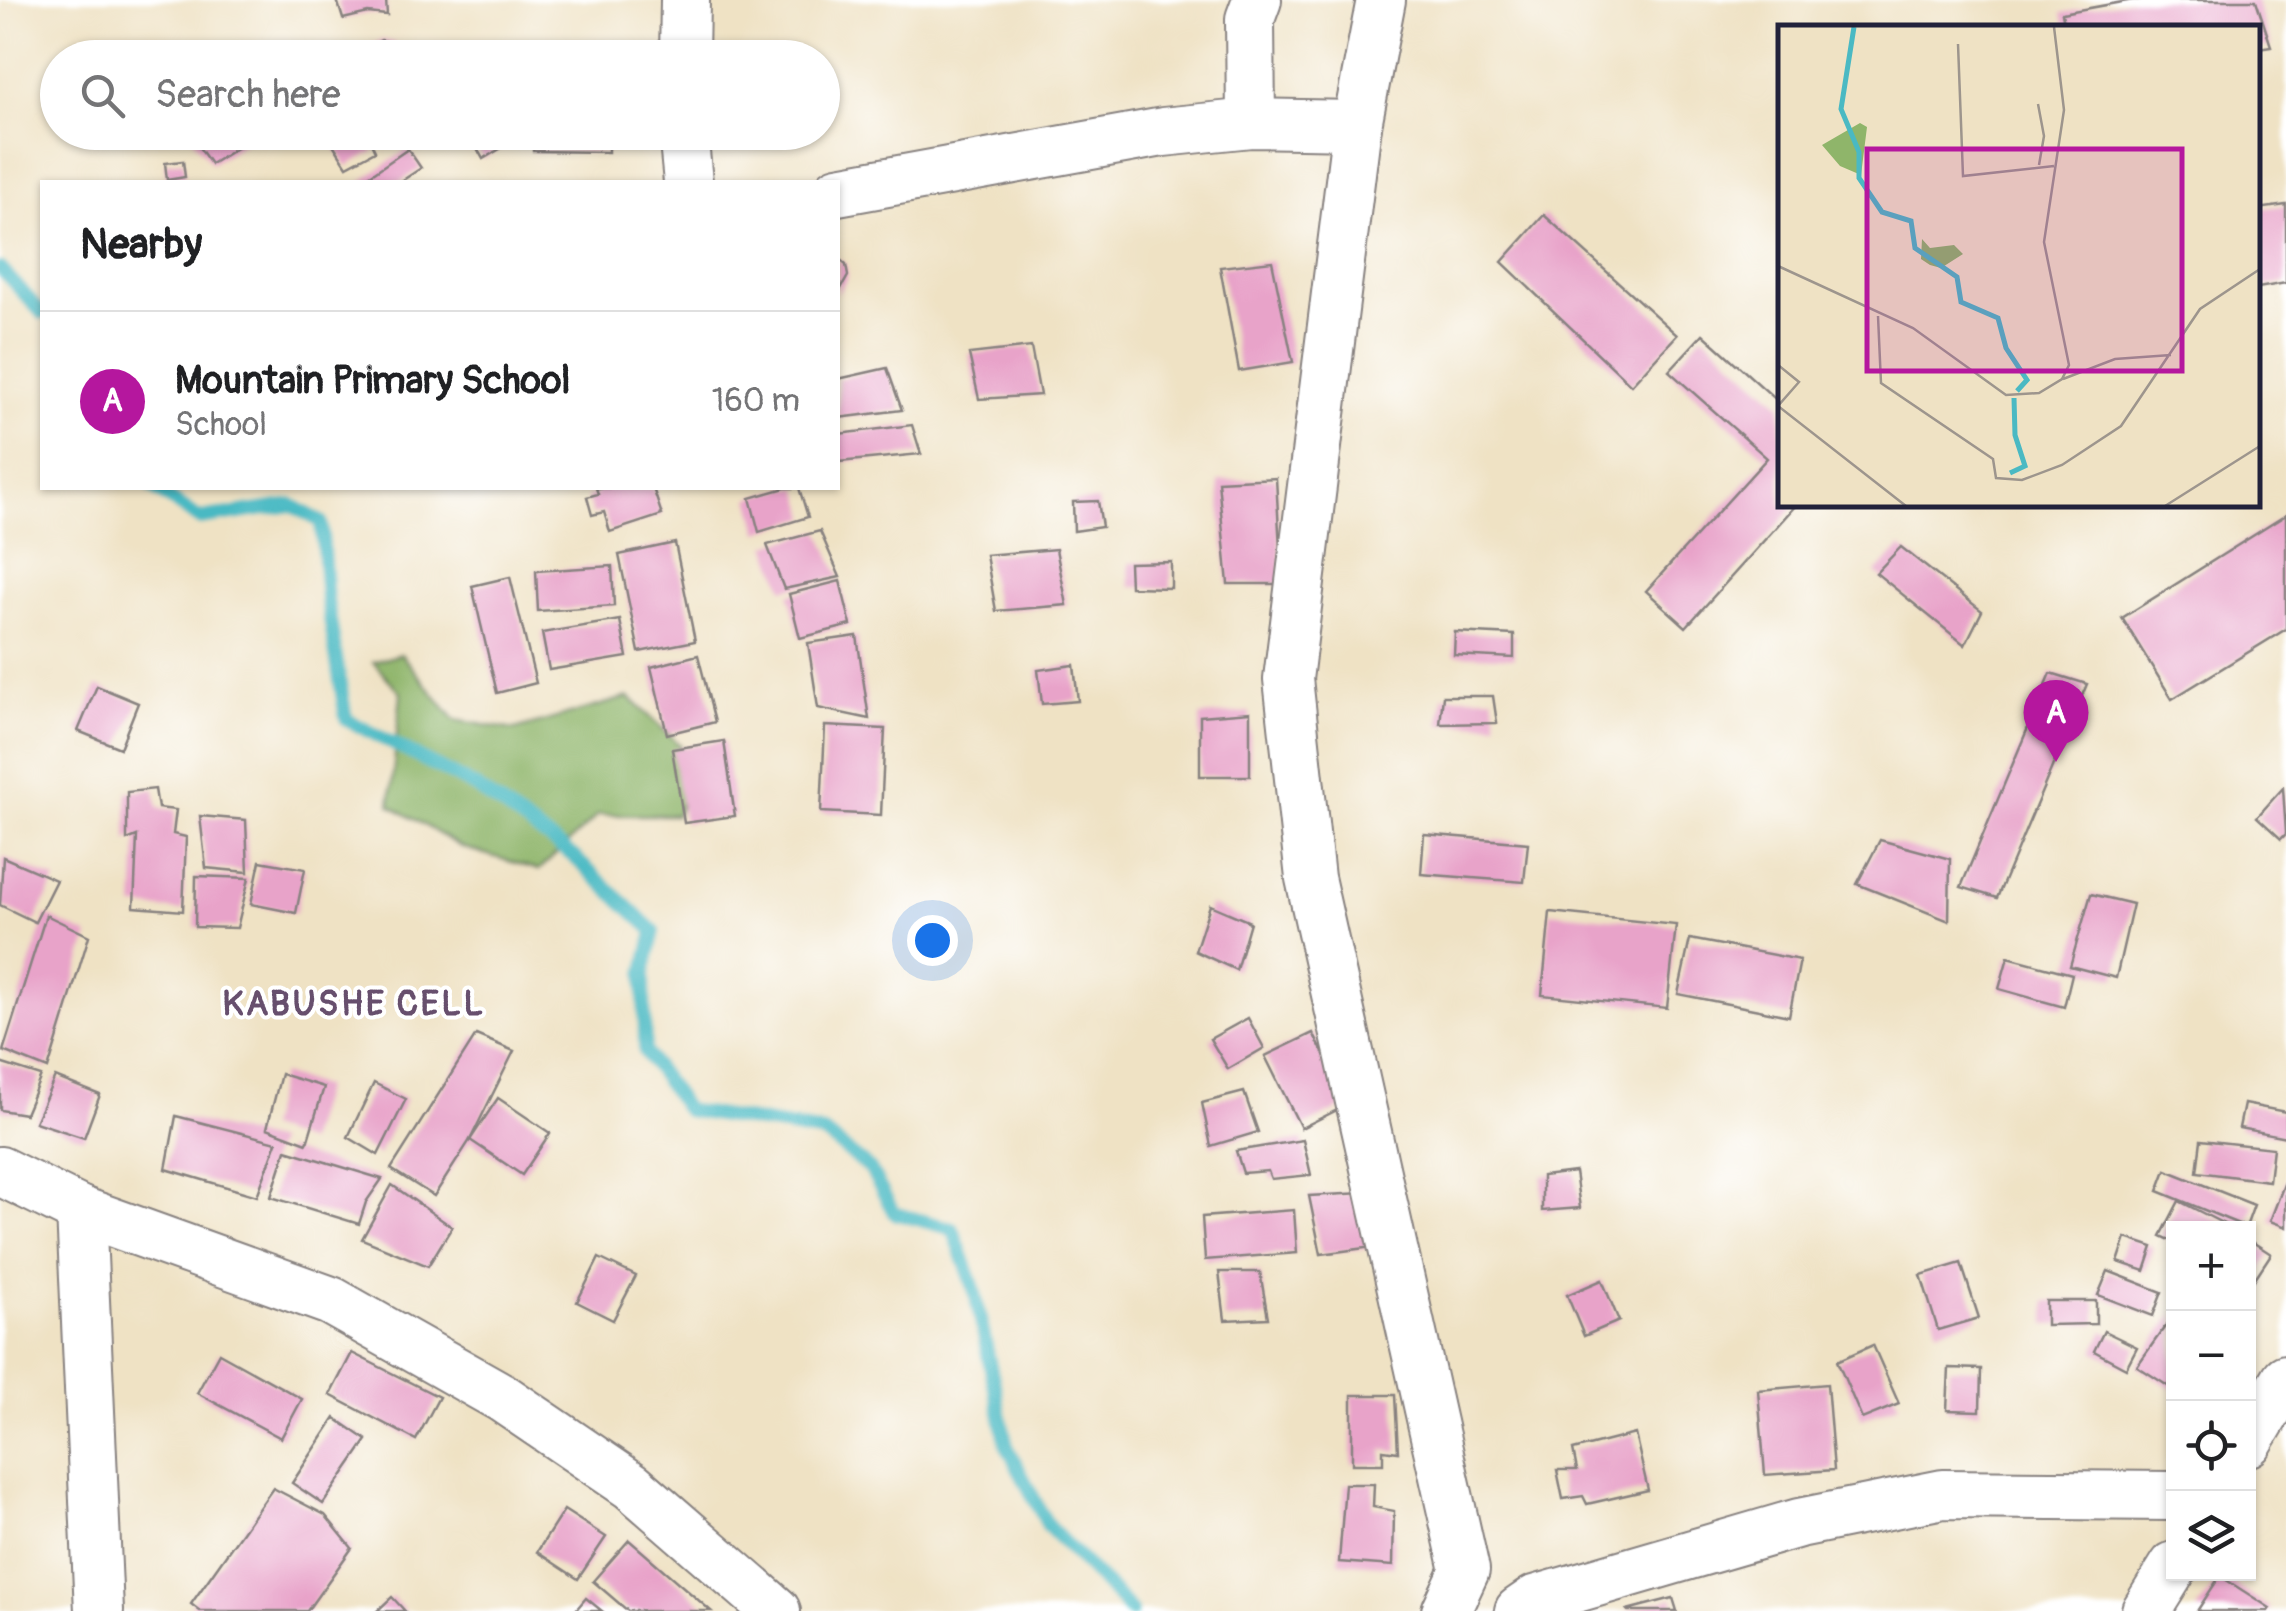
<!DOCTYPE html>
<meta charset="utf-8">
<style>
body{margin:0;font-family:Pangolin,sans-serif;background:#f6f6f6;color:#202124}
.controls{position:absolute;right:30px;bottom:30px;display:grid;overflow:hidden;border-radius:0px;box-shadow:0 2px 8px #0004}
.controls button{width:90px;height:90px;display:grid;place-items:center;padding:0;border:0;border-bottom:2px solid #e0e0e0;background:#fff;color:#202124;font:50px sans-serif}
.you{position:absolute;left:932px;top:940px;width:35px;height:35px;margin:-25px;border:8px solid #fff;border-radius:50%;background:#1a73e8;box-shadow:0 0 0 15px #1a73e833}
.badge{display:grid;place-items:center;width:65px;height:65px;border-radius:50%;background:#b5179e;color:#fff;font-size:32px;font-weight:700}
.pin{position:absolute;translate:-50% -82px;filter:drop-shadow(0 2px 5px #0008)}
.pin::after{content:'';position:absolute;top:52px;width:35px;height:30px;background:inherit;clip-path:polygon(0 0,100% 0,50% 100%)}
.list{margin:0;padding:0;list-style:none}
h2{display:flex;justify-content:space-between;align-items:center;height:130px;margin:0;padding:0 40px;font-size:42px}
h2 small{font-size:32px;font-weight:400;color:#757577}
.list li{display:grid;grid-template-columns:65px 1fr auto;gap:30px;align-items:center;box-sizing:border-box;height:180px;padding:0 40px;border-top:2px solid #e0e0e0}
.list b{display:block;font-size:38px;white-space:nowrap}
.list p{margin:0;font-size:32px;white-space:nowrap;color:#757577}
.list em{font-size:32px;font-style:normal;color:#757577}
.icon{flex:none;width:55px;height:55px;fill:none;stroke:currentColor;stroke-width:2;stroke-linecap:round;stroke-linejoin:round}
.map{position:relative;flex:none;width:2286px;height:1611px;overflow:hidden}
.search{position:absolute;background:#fff;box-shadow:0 2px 8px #0004;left:40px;top:40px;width:800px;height:110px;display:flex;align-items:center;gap:25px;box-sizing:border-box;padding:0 35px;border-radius:55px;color:#757577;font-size:38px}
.panel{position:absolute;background:#fff;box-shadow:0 2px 8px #0004;left:40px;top:180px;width:800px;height:310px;border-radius:0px}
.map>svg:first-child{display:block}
.forest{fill:#8fb56a;stroke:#586c52;stroke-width:2.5}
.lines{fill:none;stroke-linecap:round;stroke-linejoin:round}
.stream{stroke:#4ab9c3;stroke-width:14}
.building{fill:#e8a3c9}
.minor-casing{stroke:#888280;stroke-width:52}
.minor{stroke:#fff;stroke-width:48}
.labels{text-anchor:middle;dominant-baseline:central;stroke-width:8;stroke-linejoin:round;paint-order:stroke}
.district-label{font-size:35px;font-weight:bold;letter-spacing:2.5px;fill:#674f6d;stroke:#fff}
.inset-river{fill:none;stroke:#4ab9c3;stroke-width:5}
.inset-road{fill:none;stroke:#9d958d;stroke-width:2.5}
.view{fill:#b5179e;fill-opacity:0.15;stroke:#b5179e;stroke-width:5}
.inset-edge{fill:none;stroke:#22223b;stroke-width:5}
</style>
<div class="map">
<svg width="2286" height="1611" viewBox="0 0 2286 1611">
<rect width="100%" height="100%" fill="#fff"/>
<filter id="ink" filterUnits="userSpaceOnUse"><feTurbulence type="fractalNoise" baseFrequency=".01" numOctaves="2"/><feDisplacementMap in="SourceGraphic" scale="20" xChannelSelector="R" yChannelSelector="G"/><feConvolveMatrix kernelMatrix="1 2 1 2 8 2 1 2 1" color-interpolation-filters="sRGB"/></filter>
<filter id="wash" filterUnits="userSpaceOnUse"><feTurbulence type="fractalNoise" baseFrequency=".0048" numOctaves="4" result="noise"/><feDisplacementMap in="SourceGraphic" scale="40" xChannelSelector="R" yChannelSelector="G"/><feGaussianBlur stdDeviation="2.25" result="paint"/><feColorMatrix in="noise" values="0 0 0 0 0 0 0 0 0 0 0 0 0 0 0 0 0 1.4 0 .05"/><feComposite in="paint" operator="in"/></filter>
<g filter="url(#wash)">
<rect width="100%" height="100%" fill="#efe2c4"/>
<path class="forest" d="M 401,654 L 455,720 L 515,730 L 629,697 L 700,764 L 676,815 L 598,815 L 539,870 L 461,847 L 390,805 L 401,693 L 373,662 Z"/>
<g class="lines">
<g class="stream">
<path d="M 0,268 L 42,313"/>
<path d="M 153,488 L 200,519 L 292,505 L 321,522 L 327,600 L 346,719 L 475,787 L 573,856 L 654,931 L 644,974 L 645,1052 L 686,1110 L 824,1133 L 870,1169 L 894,1213 L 953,1229 L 974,1288 L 1007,1446 L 1048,1526 L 1131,1611"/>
</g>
</g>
<g id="blocks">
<g class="building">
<path d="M 337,0 L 386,0 L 387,15 L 368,13 L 343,19 Z"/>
<path d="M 2133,0 L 2256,0 L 2271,46 L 2258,48 L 2258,28 L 2065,28 L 2062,13 Z"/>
<path d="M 381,40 L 396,43 L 401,58 L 369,58 L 373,45 Z"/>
<path d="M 188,132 L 252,132 L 254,137 L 211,164 Z"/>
<path d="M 352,132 L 366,132 L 375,151 L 347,166 L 331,141 Z"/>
<path d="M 468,132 L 528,132 L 483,159 Z"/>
<path d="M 533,132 L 608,132 L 608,152 L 533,151 Z"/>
<path d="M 408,149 L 421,168 L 400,182 L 360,182 Z"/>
<path d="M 183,161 L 185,177 L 167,180 L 165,163 Z"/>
<path d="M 2286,205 L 2286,283 L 2258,288 L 2258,209 Z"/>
<path d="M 1544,215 L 1677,335 L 1631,385 L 1502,262 Z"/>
<path d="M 838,258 L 846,265 L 848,276 L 838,294 Z"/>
<path d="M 1272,261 L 1293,362 L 1239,371 L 1220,267 Z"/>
<path d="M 1703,334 L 1781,404 L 1781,505 L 1796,505 L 1686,627 L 1646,591 L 1767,458 L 1669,371 Z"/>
<path d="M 1031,347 L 1040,395 L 979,399 L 969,354 Z"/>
<path d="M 887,368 L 902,410 L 838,418 L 838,379 Z"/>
<path d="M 912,425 L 921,454 L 838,462 L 838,434 Z"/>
<path d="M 1276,478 L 1282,584 L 1228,584 L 1218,481 Z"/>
<path d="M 596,488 L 653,488 L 662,515 L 610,532 L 604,512 L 592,515 L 587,497 L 598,494 Z"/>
<path d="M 785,488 L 799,488 L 808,517 L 759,532 L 750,498 Z"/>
<path d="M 1098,501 L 1102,527 L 1074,531 L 1073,502 Z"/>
<path d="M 2286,515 L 2286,629 L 2172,699 L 2122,618 Z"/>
<path d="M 820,531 L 840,577 L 784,589 L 767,545 Z"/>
<path d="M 675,543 L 695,641 L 639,652 L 619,555 Z"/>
<path d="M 1901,547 L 1982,611 L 1965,645 L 1876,573 Z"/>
<path d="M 1056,549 L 1067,605 L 996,611 L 986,555 Z"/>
<path d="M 1171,562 L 1171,588 L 1130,587 L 1129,563 Z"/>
<path d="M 612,566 L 614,606 L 538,611 L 536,571 Z"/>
<path d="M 510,577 L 536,683 L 497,693 L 472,586 Z"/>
<path d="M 840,581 L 851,625 L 800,638 L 789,594 Z"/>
<path d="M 620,620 L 627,657 L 549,670 L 542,633 Z"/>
<path d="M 1455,632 L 1514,635 L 1514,658 L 1454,655 Z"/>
<path d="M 857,636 L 869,719 L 818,708 L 808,643 Z"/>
<path d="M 698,655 L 715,722 L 667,734 L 651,667 Z"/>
<path d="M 1074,665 L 1078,701 L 1042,704 L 1038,670 Z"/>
<path d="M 2051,673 L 2087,684 L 1997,898 L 1961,887 Z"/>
<path d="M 97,686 L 138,703 L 120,748 L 78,731 Z"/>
<path d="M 1443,696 L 1493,696 L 1497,723 L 1440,724 Z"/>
<path d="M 1250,712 L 1250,776 L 1200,776 L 1200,716 Z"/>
<path d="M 825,726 L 885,729 L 881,815 L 821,812 Z"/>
<path d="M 724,741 L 735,816 L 684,823 L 672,749 Z"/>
<path d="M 2283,788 L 2286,834 L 2281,839 L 2257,817 Z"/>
<path d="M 155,789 L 158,808 L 176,810 L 173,834 L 186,837 L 183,911 L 134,907 L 137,836 L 127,840 L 127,792 Z"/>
<path d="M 200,816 L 246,820 L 248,872 L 206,868 Z"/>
<path d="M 1424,834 L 1528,843 L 1524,882 L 1421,874 Z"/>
<path d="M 1880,840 L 1950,859 L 1949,921 L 1857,884 Z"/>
<path d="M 3,857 L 56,880 L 35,922 L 0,905 Z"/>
<path d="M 260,861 L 305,869 L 296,913 L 251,904 Z"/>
<path d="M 196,876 L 249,878 L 237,928 L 195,927 Z"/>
<path d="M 2091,894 L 2133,904 L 2116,978 L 2070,966 Z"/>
<path d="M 1210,905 L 1250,922 L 1236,970 L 1195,951 Z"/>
<path d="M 1550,912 L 1676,925 L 1667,1008 L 1542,995 Z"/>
<path d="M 46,915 L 89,936 L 48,1069 L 3,1051 Z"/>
<path d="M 1690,939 L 1800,960 L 1789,1016 L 1678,994 Z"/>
<path d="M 2008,957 L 2072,974 L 2064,1007 L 1999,989 Z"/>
<path d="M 1248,1018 L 1264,1048 L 1228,1069 L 1210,1039 Z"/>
<path d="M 1313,1033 L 1349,1104 L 1301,1128 L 1265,1056 Z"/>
<path d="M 476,1035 L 514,1051 L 470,1140 L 434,1196 L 391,1169 Z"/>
<path d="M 0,1063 L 41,1076 L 25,1114 L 0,1110 Z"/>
<path d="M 281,1074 L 324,1087 L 307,1143 L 267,1128 Z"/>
<path d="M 55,1077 L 100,1095 L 84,1138 L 35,1122 Z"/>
<path d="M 374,1083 L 406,1099 L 378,1155 L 348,1137 Z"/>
<path d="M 1244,1092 L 1258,1132 L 1211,1146 L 1202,1103 Z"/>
<path d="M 498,1098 L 550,1133 L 522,1175 L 470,1140 Z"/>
<path d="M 2244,1104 L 2286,1112 L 2286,1137 L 2239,1128 Z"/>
<path d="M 176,1116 L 277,1142 L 257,1196 L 166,1169 Z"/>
<path d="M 1303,1140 L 1311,1175 L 1271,1179 L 1268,1171 L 1243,1173 L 1236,1151 Z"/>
<path d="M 2201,1140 L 2273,1148 L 2269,1181 L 2197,1172 Z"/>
<path d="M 286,1150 L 382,1179 L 366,1202 L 359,1224 L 271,1197 Z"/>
<path d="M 2166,1170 L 2254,1205 L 2246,1227 L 2158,1191 Z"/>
<path d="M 1575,1172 L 1580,1208 L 1542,1211 L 1542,1176 Z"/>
<path d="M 2286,1179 L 2286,1227 L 2270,1221 Z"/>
<path d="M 392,1185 L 452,1227 L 428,1266 L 362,1239 Z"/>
<path d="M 1363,1193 L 1373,1247 L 1321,1254 L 1309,1196 Z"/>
<path d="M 2179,1201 L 2228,1226 L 2226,1228 L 2174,1228 L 2174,1242 L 2161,1236 Z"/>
<path d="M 1294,1210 L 1297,1253 L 1205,1260 L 1202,1217 Z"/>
<path d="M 2126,1238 L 2153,1247 L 2145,1271 L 2118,1262 Z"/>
<path d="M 2248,1239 L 2271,1254 L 2248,1289 Z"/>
<path d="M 599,1258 L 636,1276 L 613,1320 L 577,1302 Z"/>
<path d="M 1961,1263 L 1979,1318 L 1938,1330 L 1921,1275 Z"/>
<path d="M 2108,1271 L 2162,1292 L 2153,1316 L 2098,1295 Z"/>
<path d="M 1219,1272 L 1260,1272 L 1268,1318 L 1225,1320 Z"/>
<path d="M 1602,1280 L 1619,1321 L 1584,1336 L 1567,1295 Z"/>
<path d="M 2046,1301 L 2096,1301 L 2096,1324 L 2046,1325 Z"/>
<path d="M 2174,1314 L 2174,1390 L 2137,1366 Z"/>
<path d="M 2104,1331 L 2137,1347 L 2126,1368 L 2094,1351 Z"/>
<path d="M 1873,1345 L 1899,1404 L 1862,1419 L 1837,1361 Z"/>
<path d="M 219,1353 L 302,1399 L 281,1438 L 197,1393 Z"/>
<path d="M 352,1353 L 439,1397 L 416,1440 L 330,1395 Z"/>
<path d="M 1949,1368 L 1981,1369 L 1980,1411 L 1947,1410 Z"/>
<path d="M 1827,1384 L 1834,1470 L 1765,1475 L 1758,1390 Z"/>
<path d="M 1352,1395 L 1395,1395 L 1398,1452 L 1383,1450 L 1383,1464 L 1352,1464 Z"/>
<path d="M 335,1418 L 367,1440 L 323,1504 L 292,1483 Z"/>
<path d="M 1635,1434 L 1648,1490 L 1587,1504 L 1583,1496 L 1563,1499 L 1557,1470 L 1577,1470 L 1573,1450 Z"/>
<path d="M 1345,1484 L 1374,1484 L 1373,1507 L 1394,1511 L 1393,1566 L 1339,1562 Z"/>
<path d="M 273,1488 L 325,1515 L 352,1548 L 307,1611 L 200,1611 L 191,1604 Z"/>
<path d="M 564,1510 L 606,1537 L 578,1579 L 537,1552 Z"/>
<path d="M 629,1540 L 711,1611 L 628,1611 L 593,1581 Z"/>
<path d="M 2220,1576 L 2270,1608 L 2268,1611 L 2197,1611 Z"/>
<path d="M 392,1597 L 405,1611 L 377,1611 Z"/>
<path d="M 586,1598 L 602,1611 L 575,1611 Z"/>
<path d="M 1673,1598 L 1677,1611 L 1628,1611 L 1627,1610 Z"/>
</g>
</g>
</g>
<g filter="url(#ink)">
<use href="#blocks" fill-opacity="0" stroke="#888280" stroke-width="2.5"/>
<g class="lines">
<defs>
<g id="minor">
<path d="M 1381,0 L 1357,125 L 1288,679 L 1310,878 L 1465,1570 L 1446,1611"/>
<path d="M 684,58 L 685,0"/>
<path d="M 1251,123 L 1250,19 L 1257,0"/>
<path d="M 683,132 L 688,182"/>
<path d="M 838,191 L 1163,132 L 1251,123 L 1357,125"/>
<path d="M 0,1171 L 81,1211 L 331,1301 L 501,1397 L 632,1486 L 776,1611"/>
<path d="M 81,1211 L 99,1611"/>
<path d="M 2248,1442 L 2286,1379"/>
<path d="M 1519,1611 L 1535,1600 L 1799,1523 L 1943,1494 L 2174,1496"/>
<path d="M 2146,1611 L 2174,1566"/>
</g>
</defs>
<use href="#minor" class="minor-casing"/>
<use href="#minor" class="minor"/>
</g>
</g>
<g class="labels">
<g class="district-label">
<text x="354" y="1004">KABUSHE CELL</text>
</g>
</g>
<g transform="translate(1778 25)">
<rect width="482" height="482" fill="#efe2c4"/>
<path d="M 82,98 L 89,102 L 83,150 L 62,141 L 44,120 ZM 144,214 L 152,223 L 176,220 L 185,229 L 163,243 L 152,240 L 143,234 Z" fill="#8fb56a"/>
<path class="inset-river" d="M 76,2 L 63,84 L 81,127 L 81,153 L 104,187 L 133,196 L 137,223 L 179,252 L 183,277 L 220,293 L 228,323 L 249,355 L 239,366M 232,448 L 247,441 L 237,410 L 236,373"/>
<path class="inset-road" d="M 180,19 L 185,151 L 276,141M 260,79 L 266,111 L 261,140M 0,241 L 135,303 L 228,370 L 261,368 L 284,354 L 291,340 L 266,217 L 286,85 L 276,2M 100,291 L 103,358 L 215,434 L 218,453 L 244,455 L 284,440 L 343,401 L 422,284 L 482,244M 0,340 L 21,357 L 0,381M 285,354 L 337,334 L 393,330M 0,381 L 128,481M 387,481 L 482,421"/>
<path class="view" d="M 89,124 L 404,124 L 404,346 L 89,346 Z"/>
<rect width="482" height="482" class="inset-edge"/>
</g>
</svg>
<div class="controls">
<button>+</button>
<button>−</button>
<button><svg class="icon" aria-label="locate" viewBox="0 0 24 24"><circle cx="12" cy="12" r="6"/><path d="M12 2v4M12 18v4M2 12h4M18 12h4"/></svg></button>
<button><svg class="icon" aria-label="layers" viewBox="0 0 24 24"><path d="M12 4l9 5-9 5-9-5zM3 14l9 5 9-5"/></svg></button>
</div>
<div class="you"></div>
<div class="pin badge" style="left:2056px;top:762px">A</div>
<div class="search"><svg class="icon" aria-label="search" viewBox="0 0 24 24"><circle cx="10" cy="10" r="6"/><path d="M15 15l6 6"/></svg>Search here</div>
<section class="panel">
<h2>Nearby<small></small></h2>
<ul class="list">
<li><span class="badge">A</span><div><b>Mountain Primary School</b><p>School</p></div><em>160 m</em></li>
</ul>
</section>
</div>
